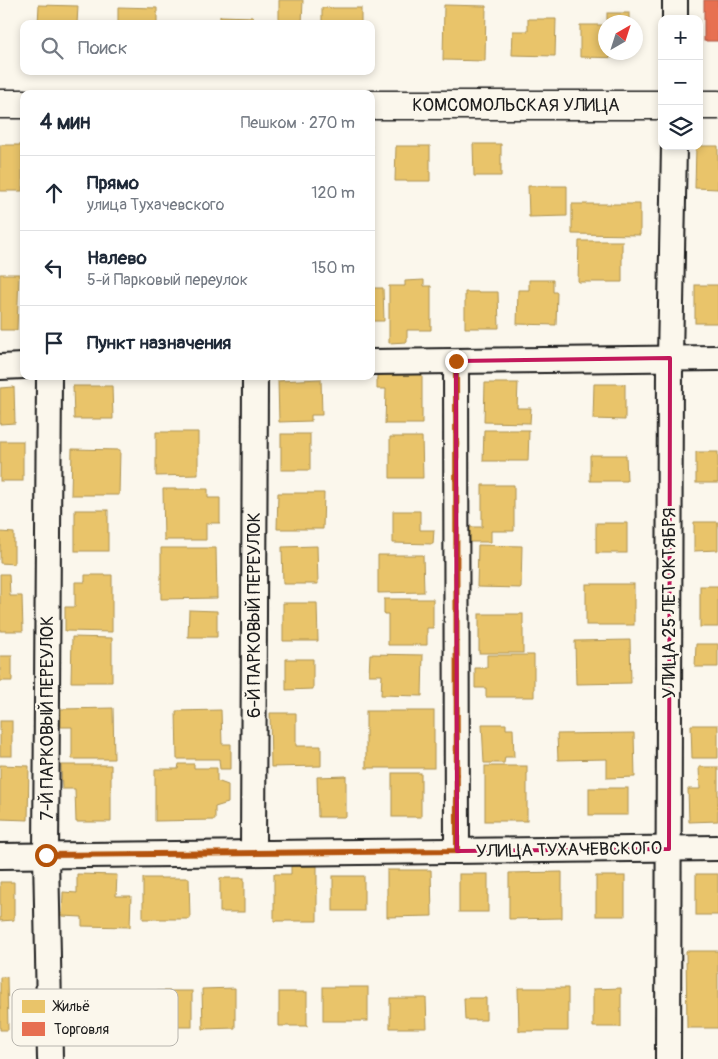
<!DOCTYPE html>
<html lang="ru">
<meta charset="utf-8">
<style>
body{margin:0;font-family:Pangolin,sans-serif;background:#f2f2f3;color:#1f2937}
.controls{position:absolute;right:15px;top:15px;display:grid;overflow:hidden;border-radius:10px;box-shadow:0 2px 8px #0003}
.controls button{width:45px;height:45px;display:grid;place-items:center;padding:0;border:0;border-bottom:1px solid #e0e1e3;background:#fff;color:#1f2937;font:25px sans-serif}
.compass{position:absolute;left:598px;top:15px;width:45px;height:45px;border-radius:50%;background:#fff;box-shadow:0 2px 8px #0003;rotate:39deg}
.stop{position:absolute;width:15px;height:15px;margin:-11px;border:4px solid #b45309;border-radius:50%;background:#fff}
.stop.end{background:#b45309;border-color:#fff;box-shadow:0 1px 5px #0008}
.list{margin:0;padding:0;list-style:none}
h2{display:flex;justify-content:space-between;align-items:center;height:65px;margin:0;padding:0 20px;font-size:21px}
h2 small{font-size:16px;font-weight:400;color:#747a83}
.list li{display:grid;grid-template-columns:32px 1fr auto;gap:15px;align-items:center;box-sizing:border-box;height:75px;padding:0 20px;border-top:1px solid #e0e1e3}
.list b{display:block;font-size:19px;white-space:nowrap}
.list p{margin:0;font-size:16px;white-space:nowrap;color:#747a83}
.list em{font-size:16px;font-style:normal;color:#747a83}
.icon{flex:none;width:28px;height:28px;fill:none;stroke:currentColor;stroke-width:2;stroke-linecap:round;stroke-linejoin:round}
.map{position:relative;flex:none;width:718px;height:1059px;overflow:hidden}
.search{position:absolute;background:#fff;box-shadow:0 2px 8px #0003;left:20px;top:20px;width:355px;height:55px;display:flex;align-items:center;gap:12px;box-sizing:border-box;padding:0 18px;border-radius:10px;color:#747a83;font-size:19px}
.panel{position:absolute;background:#fff;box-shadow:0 2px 8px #0003;left:20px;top:90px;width:355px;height:290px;border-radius:10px}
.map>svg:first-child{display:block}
.homes{fill:#e9c46a;stroke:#ac9253}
.shops{fill:#e76f51;stroke:#aa5641}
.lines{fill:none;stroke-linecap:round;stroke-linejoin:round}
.minor-casing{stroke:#1c1c1c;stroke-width:28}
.primary-casing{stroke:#1c1c1c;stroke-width:31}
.minor{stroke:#fbf7ec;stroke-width:24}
.primary{stroke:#fbf7ec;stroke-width:28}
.route{stroke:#b45309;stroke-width:6}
.marked{fill:none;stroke:#c2185b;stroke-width:4;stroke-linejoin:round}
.labels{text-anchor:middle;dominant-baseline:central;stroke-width:5;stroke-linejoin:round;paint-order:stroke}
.street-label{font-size:18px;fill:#1c1c1c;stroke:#fbf7ec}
.key{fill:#fbf7ec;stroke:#b8b5ae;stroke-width:1}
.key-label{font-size:14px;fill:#1c1c1c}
</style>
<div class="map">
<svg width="718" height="1059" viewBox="0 0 718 1059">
<rect width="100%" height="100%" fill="#fbf7ec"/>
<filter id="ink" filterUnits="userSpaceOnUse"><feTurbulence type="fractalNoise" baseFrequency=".02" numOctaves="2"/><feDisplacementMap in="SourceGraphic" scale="10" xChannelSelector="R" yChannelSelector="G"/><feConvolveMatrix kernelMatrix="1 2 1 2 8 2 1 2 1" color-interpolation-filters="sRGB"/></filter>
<g filter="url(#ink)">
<g class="homes">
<path d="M 279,0 L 303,0 L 302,24 L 279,24 Z"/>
<path d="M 39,5 L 78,6 L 77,24 L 38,24 Z"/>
<path d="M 444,5 L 486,6 L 485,61 L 443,60 Z"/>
<path d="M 118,7 L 157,8 L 157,24 L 118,24 Z"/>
<rect x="322" y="8" width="39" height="16"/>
<rect x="607" y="13" width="22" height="9"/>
<path d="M 220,16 L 253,17 L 252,24 L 220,24 Z"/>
<path d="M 528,19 L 556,19 L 555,56 L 512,55 L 513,31 L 528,31 Z"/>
<path d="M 580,25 L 606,25 L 606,52 L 628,52 L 628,58 L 580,57 Z"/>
<path d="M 473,144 L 501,144 L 501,176 L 474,176 Z"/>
<rect x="0" y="145" width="22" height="46"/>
<path d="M 396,146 L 430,146 L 430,181 L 395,181 Z"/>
<path d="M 696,146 L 718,146 L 718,189 L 695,188 Z"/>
<rect x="371" y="147" width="1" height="43"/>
<path d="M 528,186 L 567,186 L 567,216 L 529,217 Z"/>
<path d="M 572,204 L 640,204 L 640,235 L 572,234 Z"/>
<path d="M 579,241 L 622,241 L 622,282 L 578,282 Z"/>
<path d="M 0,274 L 19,274 L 17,330 L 0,330 Z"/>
<path d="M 424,280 L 424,286 L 431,286 L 431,330 L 407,330 L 407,342 L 389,343 L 389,286 L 405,286 L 405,281 Z"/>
<path d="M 529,280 L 553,280 L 553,292 L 557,292 L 556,325 L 517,324 L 518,290 L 529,290 Z"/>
<rect x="695" y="285" width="23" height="38"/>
<path d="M 371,288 L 383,288 L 384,321 L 371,321 Z"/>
<path d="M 465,292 L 498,292 L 499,328 L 465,328 Z"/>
<path d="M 377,370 L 422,370 L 422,424 L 385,424 L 386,389 L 377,389 Z"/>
<path d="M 321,379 L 322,415 L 311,415 L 311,421 L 279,422 L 278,381 Z"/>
<path d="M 485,383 L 518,383 L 517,408 L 531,408 L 530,423 L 484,422 Z"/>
<path d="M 594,384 L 625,384 L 625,420 L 593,419 Z"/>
<path d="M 73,386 L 112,386 L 113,419 L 74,419 Z"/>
<path d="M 14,387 L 15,423 L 0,424 L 0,388 Z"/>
<path d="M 484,430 L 529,430 L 528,461 L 483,461 Z"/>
<path d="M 156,432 L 198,432 L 198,475 L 156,476 Z"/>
<rect x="281" y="434" width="29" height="36"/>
<path d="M 390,437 L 422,437 L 423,478 L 390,478 Z"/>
<rect x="0" y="441" width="23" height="40"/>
<path d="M 72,449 L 120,450 L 119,495 L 71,495 Z"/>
<rect x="696" y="452" width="22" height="31"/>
<path d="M 590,455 L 626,455 L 627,481 L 590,481 Z"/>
<path d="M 482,485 L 514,485 L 514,531 L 491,531 L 491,542 L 470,542 L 469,527 L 482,527 Z"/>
<path d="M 163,489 L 208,489 L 208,498 L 220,498 L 220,523 L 206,523 L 206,540 L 164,540 Z"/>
<path d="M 278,493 L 324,493 L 323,529 L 277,529 Z"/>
<rect x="75" y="510" width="33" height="41"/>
<path d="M 393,511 L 420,511 L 420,530 L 434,530 L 433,544 L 393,543 Z"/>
<path d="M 694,522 L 718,522 L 718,550 L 694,551 Z"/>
<rect x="596" y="523" width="31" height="30"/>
<path d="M 0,532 L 14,533 L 14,564 L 0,563 Z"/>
<path d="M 478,545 L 522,546 L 521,588 L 477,587 Z"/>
<path d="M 317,546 L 318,584 L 283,584 L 282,547 Z"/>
<path d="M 161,548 L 216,548 L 217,598 L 161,599 Z"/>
<path d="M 378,555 L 423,555 L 424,592 L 378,593 Z"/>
<path d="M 0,574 L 9,574 L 10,596 L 22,596 L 23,631 L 0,631 Z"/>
<path d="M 85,575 L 112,575 L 112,632 L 65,631 L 65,607 L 75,607 L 75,582 L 85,582 Z"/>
<rect x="586" y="584" width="48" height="41"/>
<rect x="700" y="586" width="18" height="41"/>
<path d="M 384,599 L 433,599 L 433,628 L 427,628 L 427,645 L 388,645 L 388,614 L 384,614 Z"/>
<path d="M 283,603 L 317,603 L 318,641 L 283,641 Z"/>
<path d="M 189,610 L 217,611 L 217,637 L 188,637 Z"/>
<rect x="479" y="614" width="44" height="39"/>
<path d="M 72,637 L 112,638 L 112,682 L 71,682 Z"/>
<path d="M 630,640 L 631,683 L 576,684 L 575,641 Z"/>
<path d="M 696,644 L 718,644 L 718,667 L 695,667 Z"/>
<path d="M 370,654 L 423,655 L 422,696 L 381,695 L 382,675 L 369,675 Z"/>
<path d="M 487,655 L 534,655 L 534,697 L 486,697 L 486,688 L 475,688 L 475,668 L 487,668 Z"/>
<rect x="0" y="656" width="12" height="25"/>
<path d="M 286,659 L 313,659 L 313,689 L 286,690 Z"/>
<path d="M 113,708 L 114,759 L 72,759 L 72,727 L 61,727 L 61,709 Z"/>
<path d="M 221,710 L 222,744 L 231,744 L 231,769 L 220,769 L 219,759 L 177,759 L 176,711 Z"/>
<rect x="366" y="711" width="68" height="57"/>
<path d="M 270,713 L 296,713 L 296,746 L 321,746 L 321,766 L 271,767 Z"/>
<rect x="0" y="721" width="12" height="35"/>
<path d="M 482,724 L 506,724 L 506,729 L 513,729 L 514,757 L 505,757 L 504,763 L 484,763 Z"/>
<path d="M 691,725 L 718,725 L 718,758 L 692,758 Z"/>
<path d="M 634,733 L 635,777 L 607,778 L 607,759 L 558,760 L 557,734 Z"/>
<path d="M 179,764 L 194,764 L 194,768 L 217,768 L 217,781 L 228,785 L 228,803 L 215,807 L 215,820 L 155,821 L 155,769 L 178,769 Z"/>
<path d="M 0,765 L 29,766 L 28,820 L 0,819 Z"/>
<path d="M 61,765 L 111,765 L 111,822 L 76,822 L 75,789 L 62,789 Z"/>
<rect x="485" y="766" width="42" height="55"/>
<path d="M 699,767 L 718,767 L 718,821 L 689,822 L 688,789 L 700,789 Z"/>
<rect x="392" y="773" width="29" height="44"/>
<path d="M 346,776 L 346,817 L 318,817 L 317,777 Z"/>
<rect x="589" y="788" width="39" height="27"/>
<path d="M 291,866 L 317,866 L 317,921 L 274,921 L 274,874 L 291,874 Z"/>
<path d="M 387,870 L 431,870 L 432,916 L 387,917 Z"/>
<path d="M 562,872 L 562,918 L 509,919 L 509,873 Z"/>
<path d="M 77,874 L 117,875 L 116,896 L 131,896 L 130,927 L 82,926 L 82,917 L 62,916 L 63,892 L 77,893 Z"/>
<rect x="459" y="874" width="29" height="38"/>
<rect x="696" y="874" width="22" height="41"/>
<rect x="333" y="876" width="31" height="35"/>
<rect x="596" y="876" width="29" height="40"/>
<path d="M 143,878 L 189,878 L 190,919 L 143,919 Z"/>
<rect x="220" y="878" width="24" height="34"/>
<path d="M 0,882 L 14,882 L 14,920 L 0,921 Z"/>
<path d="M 686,951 L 718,951 L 718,1028 L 687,1028 Z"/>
<path d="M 0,977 L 7,977 L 8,1030 L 0,1030 Z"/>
<rect x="323" y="987" width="45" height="34"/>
<path d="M 235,988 L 235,1028 L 203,1029 L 202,989 Z"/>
<path d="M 518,988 L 568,988 L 568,1031 L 519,1031 Z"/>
<path d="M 621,988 L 621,1027 L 593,1027 L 593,989 Z"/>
<rect x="152" y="991" width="40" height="36"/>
<rect x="279" y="992" width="28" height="34"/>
<path d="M 390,998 L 426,998 L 427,1028 L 390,1028 Z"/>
<path d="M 464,998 L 486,998 L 486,1020 L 465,1020 Z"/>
</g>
<rect class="shops" x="704" y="0" width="14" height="41"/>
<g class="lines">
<defs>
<g id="minor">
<path d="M 675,0 L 675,19"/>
<path d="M 456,361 L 457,851"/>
<path d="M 371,362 L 718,358"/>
<path d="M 0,367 L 24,366"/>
<path d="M 49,376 L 46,855 L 50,1059"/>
<path d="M 253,853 L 255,376"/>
<path d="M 0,856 L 718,848"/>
<path d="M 668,1059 L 670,358 L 674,146"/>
</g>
<g id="primary">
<path d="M 0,104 L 24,104"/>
<path d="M 371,105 L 662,105"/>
<path d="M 699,105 L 718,105"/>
</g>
</defs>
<use href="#minor" class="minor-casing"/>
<use href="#primary" class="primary-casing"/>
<use href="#minor" class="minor"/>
<use href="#primary" class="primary"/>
</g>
</g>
<g class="lines" filter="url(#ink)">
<path class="route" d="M 46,855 L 457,851 L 456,361"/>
</g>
<path class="marked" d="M 670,358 L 669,849 L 457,851 L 456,361 Z"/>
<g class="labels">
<g class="street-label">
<text x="516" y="105">КОМСОМОЛЬСКАЯ УЛИЦА</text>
<text transform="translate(669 603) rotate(-90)">УЛИЦА 25 ЛЕТ ОКТЯБРЯ</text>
<text transform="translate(254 615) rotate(-90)">6-Й ПАРКОВЫЙ ПЕРЕУЛОК</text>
<text transform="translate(47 718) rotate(-90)">7-Й ПАРКОВЫЙ ПЕРЕУЛОК</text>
<text transform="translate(569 850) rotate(-1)">УЛИЦА ТУХАЧЕВСКОГО</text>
</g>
</g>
<rect x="12" y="989" width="166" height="57" rx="8" class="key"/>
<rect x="22" y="1000" width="23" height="13" fill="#e9c46a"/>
<rect x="22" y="1022" width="23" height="14" fill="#e76f51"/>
<g class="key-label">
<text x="54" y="1011">Жильё</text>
<text x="54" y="1034">Торговля</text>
</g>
</svg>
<div class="controls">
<button>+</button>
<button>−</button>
<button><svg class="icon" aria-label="layers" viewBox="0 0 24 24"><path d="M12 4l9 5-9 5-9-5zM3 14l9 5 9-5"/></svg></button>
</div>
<svg class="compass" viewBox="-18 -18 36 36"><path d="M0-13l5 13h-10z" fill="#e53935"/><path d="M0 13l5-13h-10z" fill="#747a83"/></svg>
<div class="stop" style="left:46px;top:855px"></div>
<div class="stop end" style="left:456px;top:361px"></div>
<div class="search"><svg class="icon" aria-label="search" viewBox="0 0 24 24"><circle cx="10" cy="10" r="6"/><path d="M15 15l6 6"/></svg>Поиск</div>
<section class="panel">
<h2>4 мин<small>Пешком · 270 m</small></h2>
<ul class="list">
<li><svg class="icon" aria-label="ahead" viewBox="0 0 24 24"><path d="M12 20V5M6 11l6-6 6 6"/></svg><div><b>Прямо</b><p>улица Тухачевского</p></div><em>120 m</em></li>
<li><svg class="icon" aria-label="left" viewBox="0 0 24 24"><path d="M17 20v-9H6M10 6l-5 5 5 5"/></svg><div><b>Налево</b><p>5-й Парковый переулок</p></div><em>150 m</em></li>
<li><svg class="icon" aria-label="arrive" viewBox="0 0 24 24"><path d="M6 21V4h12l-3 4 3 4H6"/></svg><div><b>Пункт назначения</b></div></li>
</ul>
</section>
</div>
